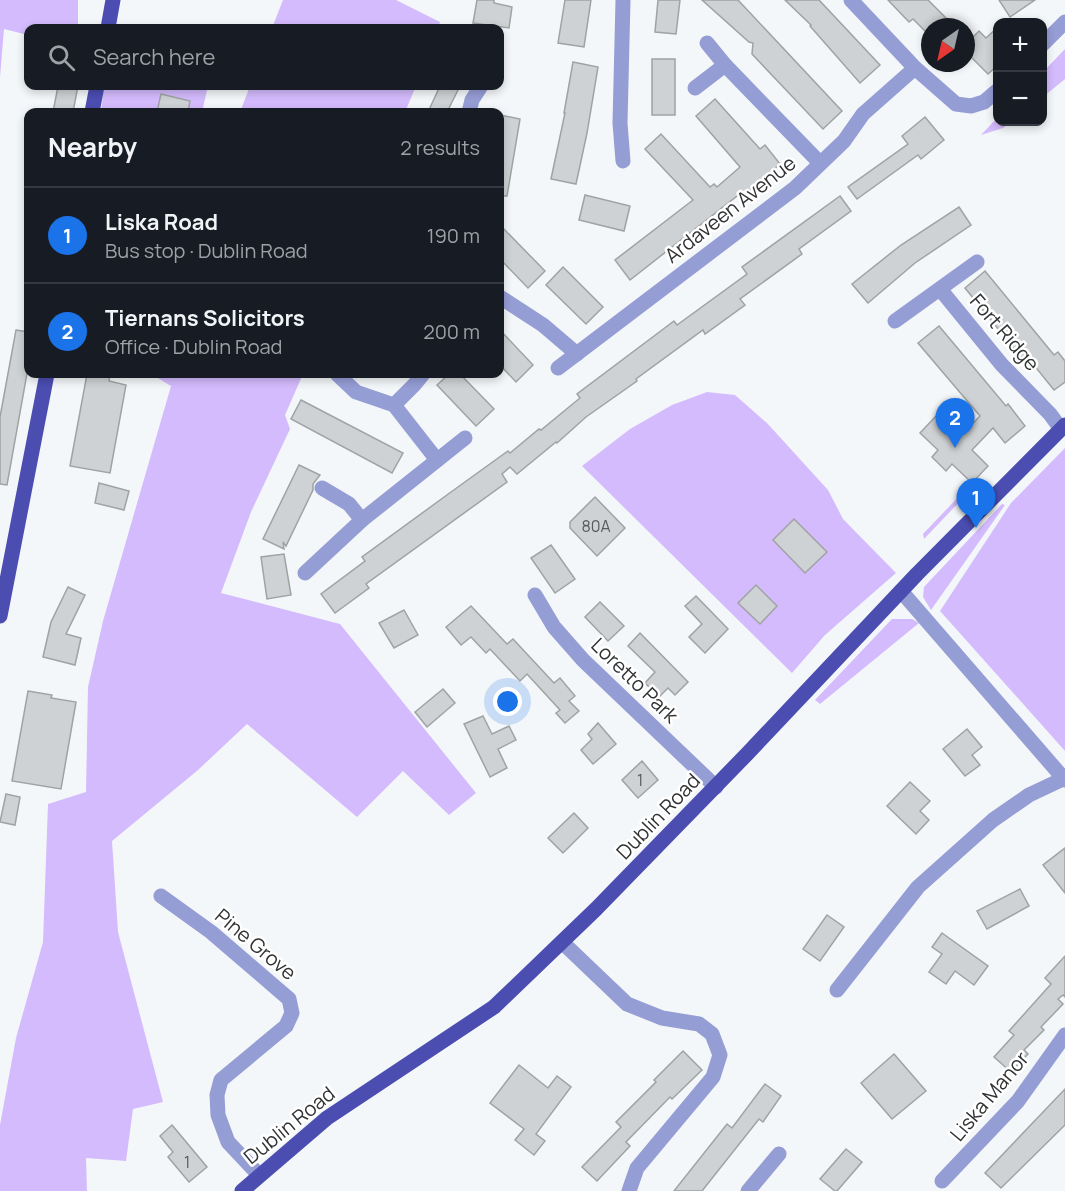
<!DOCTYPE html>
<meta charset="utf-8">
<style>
body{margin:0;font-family:Manrope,sans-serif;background:#20242c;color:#f1f3f6}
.controls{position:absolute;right:18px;top:18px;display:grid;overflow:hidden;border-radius:12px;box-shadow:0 3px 9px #0003}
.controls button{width:54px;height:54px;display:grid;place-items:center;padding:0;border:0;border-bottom:2px solid #363941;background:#171b24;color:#f1f3f6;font:30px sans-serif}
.compass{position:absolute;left:921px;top:18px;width:54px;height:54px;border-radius:50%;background:#171b24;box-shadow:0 3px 9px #0003;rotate:214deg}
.you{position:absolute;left:508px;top:702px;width:21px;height:21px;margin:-15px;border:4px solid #fff;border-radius:50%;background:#1a73e8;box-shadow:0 0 0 9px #1a73e833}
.badge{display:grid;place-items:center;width:39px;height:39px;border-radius:50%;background:#1a73e8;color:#fff;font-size:20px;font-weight:700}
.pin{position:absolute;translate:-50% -50px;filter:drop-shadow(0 2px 3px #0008)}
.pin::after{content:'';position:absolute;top:32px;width:21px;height:18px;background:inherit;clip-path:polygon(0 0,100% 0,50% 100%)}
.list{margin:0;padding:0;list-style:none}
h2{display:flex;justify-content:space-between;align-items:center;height:78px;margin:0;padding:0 24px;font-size:26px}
h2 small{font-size:20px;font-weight:400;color:#9ea1a6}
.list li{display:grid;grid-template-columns:39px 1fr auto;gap:18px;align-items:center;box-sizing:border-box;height:96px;padding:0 24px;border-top:2px solid #363941}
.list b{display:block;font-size:22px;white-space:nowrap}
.list p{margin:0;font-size:20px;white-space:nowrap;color:#9ea1a6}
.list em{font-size:20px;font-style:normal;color:#9ea1a6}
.icon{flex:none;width:33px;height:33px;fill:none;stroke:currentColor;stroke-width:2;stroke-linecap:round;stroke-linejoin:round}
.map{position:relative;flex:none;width:1065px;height:1191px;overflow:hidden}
.search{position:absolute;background:#171b24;box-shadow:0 3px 9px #0003;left:24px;top:24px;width:480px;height:66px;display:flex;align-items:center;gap:15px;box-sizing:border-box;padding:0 21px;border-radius:12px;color:#9ea1a6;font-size:22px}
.panel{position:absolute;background:#171b24;box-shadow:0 3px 9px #0003;left:24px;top:108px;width:480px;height:270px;border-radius:12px}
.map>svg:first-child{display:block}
.green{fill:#d4bbfd}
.building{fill:#cfd2d4;stroke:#9fa3a4;stroke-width:1.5}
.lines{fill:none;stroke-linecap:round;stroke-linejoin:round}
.minor{stroke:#959dd5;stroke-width:15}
.major{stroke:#4b4db1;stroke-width:15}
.labels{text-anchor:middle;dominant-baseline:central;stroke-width:5;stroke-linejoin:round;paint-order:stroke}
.number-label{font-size:16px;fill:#585a5b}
.street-label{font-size:20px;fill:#313233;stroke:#fff}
</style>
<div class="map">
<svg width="1065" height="1191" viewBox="0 0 1065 1191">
<rect width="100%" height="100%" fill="#f4f7f9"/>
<g class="green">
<path d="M 0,0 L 78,0 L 78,28 L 28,28 L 28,35 L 4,29 L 0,77 Z"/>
<path d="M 283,0 L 396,0 L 440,22 L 438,28 L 272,28 Z"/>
<path d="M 1065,49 L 1065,79 L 1043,97 L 1043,72 Z"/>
<path d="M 104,86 L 208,86 L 202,112 L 101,112 Z"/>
<path d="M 250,86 L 416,86 L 405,112 L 240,112 Z"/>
<path d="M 997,118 L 998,122 L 1012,122 L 1003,128 L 981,135 Z"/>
<path d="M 151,374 L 303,374 L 285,415 L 290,429 L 251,512 L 221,593 L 340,624 L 476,793 L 449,815 L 403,771 L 357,817 L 247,724 L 198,770 L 112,841 L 118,932 L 163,1102 L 133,1109 L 126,1161 L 86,1158 L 87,1191 L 0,1191 L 0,1125 L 16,1038 L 43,942 L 48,804 L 86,792 L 88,687 L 103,621 L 171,386 Z"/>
<path d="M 707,392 L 735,395 L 767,423 L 828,490 L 843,519 L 896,573 L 825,635 L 792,673 L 582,466 L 630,429 L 672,405 Z"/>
<path d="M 1065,448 L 1065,751 L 940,611 L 1011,503 Z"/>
<path d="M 963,492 L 965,496 L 924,539 L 923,534 Z"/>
<path d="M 1002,504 L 1005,505 L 931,610 L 923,597 L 924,587 Z"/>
<path d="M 892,619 L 912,619 L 919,623 L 820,704 L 815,700 Z"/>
</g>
<g class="building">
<path d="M 477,0 L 494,0 L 494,3 L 512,7 L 509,28 L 473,23 Z"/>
<path d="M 565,0 L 591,0 L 584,47 L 558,43 Z"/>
<path d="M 658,0 L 680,0 L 676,34 L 655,32 Z"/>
<path d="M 702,0 L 738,0 L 842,111 L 823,129 L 752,54 L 753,43 L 749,42 Z"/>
<path d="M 785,0 L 819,0 L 880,65 L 860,83 L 810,26 L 811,25 Z"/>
<path d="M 888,0 L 928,0 L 955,27 L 930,27 L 930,36 L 913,19 L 909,22 Z"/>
<path d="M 999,0 L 1035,0 L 1010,17 Z"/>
<path d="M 998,27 L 998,65 L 988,74 L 966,52 L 966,44 L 979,31 L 986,38 Z"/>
<rect x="652" y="59" width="23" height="56"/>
<path d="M 573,62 L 598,67 L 587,133 L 576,184 L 551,179 L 565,113 L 564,113 Z"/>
<path d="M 58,86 L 78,86 L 73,112 L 53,112 Z"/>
<path d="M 440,86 L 460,86 L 447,112 L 428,112 Z"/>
<path d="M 161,94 L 190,101 L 188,112 L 157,112 Z"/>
<path d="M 715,99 L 760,149 L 765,145 L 780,164 L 744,196 L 741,193 L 630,280 L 615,260 L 693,200 L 645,149 L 661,134 L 710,187 L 714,184 L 717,187 L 740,167 L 696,116 Z"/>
<path d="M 500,115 L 520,119 L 507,196 L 500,196 Z"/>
<path d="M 925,117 L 944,140 L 921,159 L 918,155 L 857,199 L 848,187 L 908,144 L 902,136 Z"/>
<path d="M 585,195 L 630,206 L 624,231 L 579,220 Z"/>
<path d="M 840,196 L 851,211 L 799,249 L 802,254 L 740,299 L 745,305 L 705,334 L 703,330 L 636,379 L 637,381 L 586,417 L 557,443 L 556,442 L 517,474 L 510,467 L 502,474 L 507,482 L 366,584 L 369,588 L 335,613 L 321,594 L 365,561 L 362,557 L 451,492 L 508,451 L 510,453 L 539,429 L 541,430 L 580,398 L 577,394 L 674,321 L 677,325 L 747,274 L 742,267 Z"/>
<path d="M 959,207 L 971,225 L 915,263 L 868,303 L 852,284 L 901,245 Z"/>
<path d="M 500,225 L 545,271 L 528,288 L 500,259 Z"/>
<path d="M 563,267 L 603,307 L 586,324 L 546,285 Z"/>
<path d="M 985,271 L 1054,355 L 1058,352 L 1065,361 L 1065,382 L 1054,390 L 1029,359 L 1025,362 L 965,288 Z"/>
<path d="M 939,326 L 1006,406 L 1008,404 L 1025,426 L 1005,443 L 993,428 L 972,450 L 988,466 L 972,483 L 952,464 L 946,471 L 932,457 L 938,450 L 920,433 L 936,416 L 959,438 L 980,416 L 918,343 Z"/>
<path d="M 16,330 L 28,332 L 28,368 L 7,485 L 0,484 L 0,417 Z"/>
<path d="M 500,330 L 533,365 L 516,382 L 500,365 Z"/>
<path d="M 87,374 L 110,374 L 109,381 L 126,385 L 110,473 L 70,466 Z"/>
<path d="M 449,374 L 460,374 L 494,409 L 476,426 L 437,385 Z"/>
<path d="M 301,400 L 403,453 L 392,473 L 291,419 Z"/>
<path d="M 299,465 L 320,475 L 313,484 L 313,490 L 286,546 L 283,542 L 284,549 L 263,539 Z"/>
<path d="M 99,483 L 129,491 L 124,510 L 95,503 Z"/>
<path d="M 595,497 L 625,528 L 597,556 L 570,528 L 570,522 Z"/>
<path d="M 794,519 L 827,552 L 805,573 L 773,540 Z"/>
<path d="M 551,545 L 575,579 L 555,593 L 531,558 Z"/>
<path d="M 284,554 L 291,595 L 267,599 L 261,557 Z"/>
<path d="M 756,585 L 777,606 L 760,624 L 738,603 Z"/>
<path d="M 68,587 L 85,595 L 66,634 L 81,638 L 75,665 L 43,657 L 51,622 Z"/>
<path d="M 696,596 L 728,629 L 705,653 L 689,637 L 702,624 L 685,606 Z"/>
<path d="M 600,602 L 624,626 L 608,641 L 585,617 Z"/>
<path d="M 471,606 L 507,644 L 513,639 L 554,683 L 560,678 L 575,696 L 569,701 L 579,711 L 565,723 L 556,713 L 560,710 L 527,674 L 520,681 L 490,649 L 486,653 L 471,637 L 461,645 L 446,627 Z"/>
<path d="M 404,610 L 418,635 L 394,648 L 379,623 Z"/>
<path d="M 640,633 L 688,682 L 675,695 L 668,688 L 659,697 L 645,683 L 655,672 L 628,646 Z"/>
<path d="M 443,689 L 455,703 L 427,727 L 415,712 Z"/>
<path d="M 28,691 L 52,695 L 51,698 L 76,702 L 61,789 L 12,781 Z"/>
<path d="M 483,716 L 492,734 L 509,726 L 516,740 L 498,749 L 507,768 L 490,777 L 464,724 Z"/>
<path d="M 598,723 L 616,744 L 593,764 L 581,750 L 592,739 L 588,734 Z"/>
<path d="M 967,729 L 982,747 L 972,755 L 980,765 L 965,776 L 943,749 Z"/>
<path d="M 642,761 L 658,780 L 638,798 L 622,780 Z"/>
<path d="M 910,782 L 930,801 L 920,811 L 929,820 L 916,834 L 887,806 Z"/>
<path d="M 6,794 L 20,797 L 15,825 L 0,822 Z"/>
<path d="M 574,813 L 588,828 L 563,853 L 548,838 Z"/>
<path d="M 1065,848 L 1065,893 L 1043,865 Z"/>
<path d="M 1020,889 L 1029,906 L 987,929 L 977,911 Z"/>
<path d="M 827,915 L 844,927 L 820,961 L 803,949 Z"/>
<path d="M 942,933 L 988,966 L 974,985 L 955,971 L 946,984 L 929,972 L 942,954 L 932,947 Z"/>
<path d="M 1065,956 L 1065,997 L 1063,995 L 1058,999 L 1063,1004 L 1041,1027 L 1044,1030 L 1024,1050 L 1028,1054 L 1011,1072 L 994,1057 L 1014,1035 L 1009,1031 L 1051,984 L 1045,978 Z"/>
<path d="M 683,1051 L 702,1070 L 672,1099 L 670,1097 L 626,1142 L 630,1146 L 597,1181 L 582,1167 L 621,1127 L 616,1122 L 656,1082 L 654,1080 Z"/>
<path d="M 894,1054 L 926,1091 L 892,1119 L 861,1083 Z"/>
<path d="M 519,1065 L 548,1088 L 557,1076 L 571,1087 L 536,1134 L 545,1141 L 534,1155 L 515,1140 L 524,1129 L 490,1103 Z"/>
<path d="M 765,1084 L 781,1096 L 763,1122 L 759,1119 L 702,1191 L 674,1191 L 727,1124 L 732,1128 Z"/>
<path d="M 1065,1089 L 1065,1125 L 1001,1188 L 985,1173 Z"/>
<path d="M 172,1125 L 207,1167 L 189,1182 L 168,1157 L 173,1152 L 160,1136 Z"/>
<path d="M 846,1149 L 862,1162 L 837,1191 L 835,1191 L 820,1179 Z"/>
</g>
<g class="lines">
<g class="minor">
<path d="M 623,0 L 620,123 L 623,161"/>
<path d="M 851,0 L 915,68 L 956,104 L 971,106 L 984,102 L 998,90"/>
<path d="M 707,43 L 725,65 L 820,163"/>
<path d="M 1042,45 L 1065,22"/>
<path d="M 695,88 L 725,65"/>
<path d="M 469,112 L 472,100 L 481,86"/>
<path d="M 940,289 L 1002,365 L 1050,414 L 1061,429"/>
<path d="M 500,297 L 543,325 L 577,354"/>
<path d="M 895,321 L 977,262"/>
<path d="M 558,368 L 795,188 L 844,141 L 863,114 L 915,68"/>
<path d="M 337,374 L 356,392 L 394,405 L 437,460"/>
<path d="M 394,405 L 414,385 L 423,374"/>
<path d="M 322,488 L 349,504 L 362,520"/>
<path d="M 305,573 L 362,520 L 465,438"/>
<path d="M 901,591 L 1065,780"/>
<path d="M 535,595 L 554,627 L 583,660 L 716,787"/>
<path d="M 161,896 L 211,932 L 289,999 L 292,1013 L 286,1026 L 221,1080 L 217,1095 L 218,1115 L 228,1142 L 259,1175"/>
<path d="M 562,942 L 627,1004 L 662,1018 L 699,1024 L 712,1034 L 720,1055 L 713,1077 L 637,1168 L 629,1191"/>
<path d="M 837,990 L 918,887 L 993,820 L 1029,795 L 1063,779"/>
<path d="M 942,1181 L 1018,1101 L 1065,1035"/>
<path d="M 748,1191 L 779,1154"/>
</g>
<g class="major">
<path d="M 108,28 L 113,0"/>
<path d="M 92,112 L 97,86"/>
<path d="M 0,616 L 47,374"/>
<path d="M 242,1191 L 327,1118 L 494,1007 L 596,909 L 747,754 L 917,574 L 1065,425"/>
</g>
</g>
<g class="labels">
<g class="number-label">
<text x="596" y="526">80A</text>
<text x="640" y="780">1</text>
<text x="187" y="1162">1</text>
</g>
<g class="street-label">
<text transform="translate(730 209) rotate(-38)">Ardaveen Avenue</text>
<text transform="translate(1005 332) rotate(49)">Fort Ridge</text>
<text transform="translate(635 680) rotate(44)">Loretto Park</text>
<text transform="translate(658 816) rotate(-46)">Dublin Road</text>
<text transform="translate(256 944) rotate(40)">Pine Grove</text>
<text transform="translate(989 1096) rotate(-50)">Liska Manor</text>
<text transform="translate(289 1125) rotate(-39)">Dublin Road</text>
</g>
</g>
</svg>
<div class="controls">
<button>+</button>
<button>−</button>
</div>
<svg class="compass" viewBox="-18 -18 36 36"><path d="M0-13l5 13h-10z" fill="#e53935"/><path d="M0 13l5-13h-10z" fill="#9ea1a6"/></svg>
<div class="you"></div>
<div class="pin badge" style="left:976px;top:528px">1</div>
<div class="pin badge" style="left:955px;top:448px">2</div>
<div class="search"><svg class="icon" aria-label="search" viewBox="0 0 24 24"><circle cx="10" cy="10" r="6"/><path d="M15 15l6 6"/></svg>Search here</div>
<section class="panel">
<h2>Nearby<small>2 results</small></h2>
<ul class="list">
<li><span class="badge">1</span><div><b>Liska Road</b><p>Bus stop · Dublin Road</p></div><em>190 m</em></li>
<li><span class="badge">2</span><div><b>Tiernans Solicitors</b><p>Office · Dublin Road</p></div><em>200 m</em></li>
</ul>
</section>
</div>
